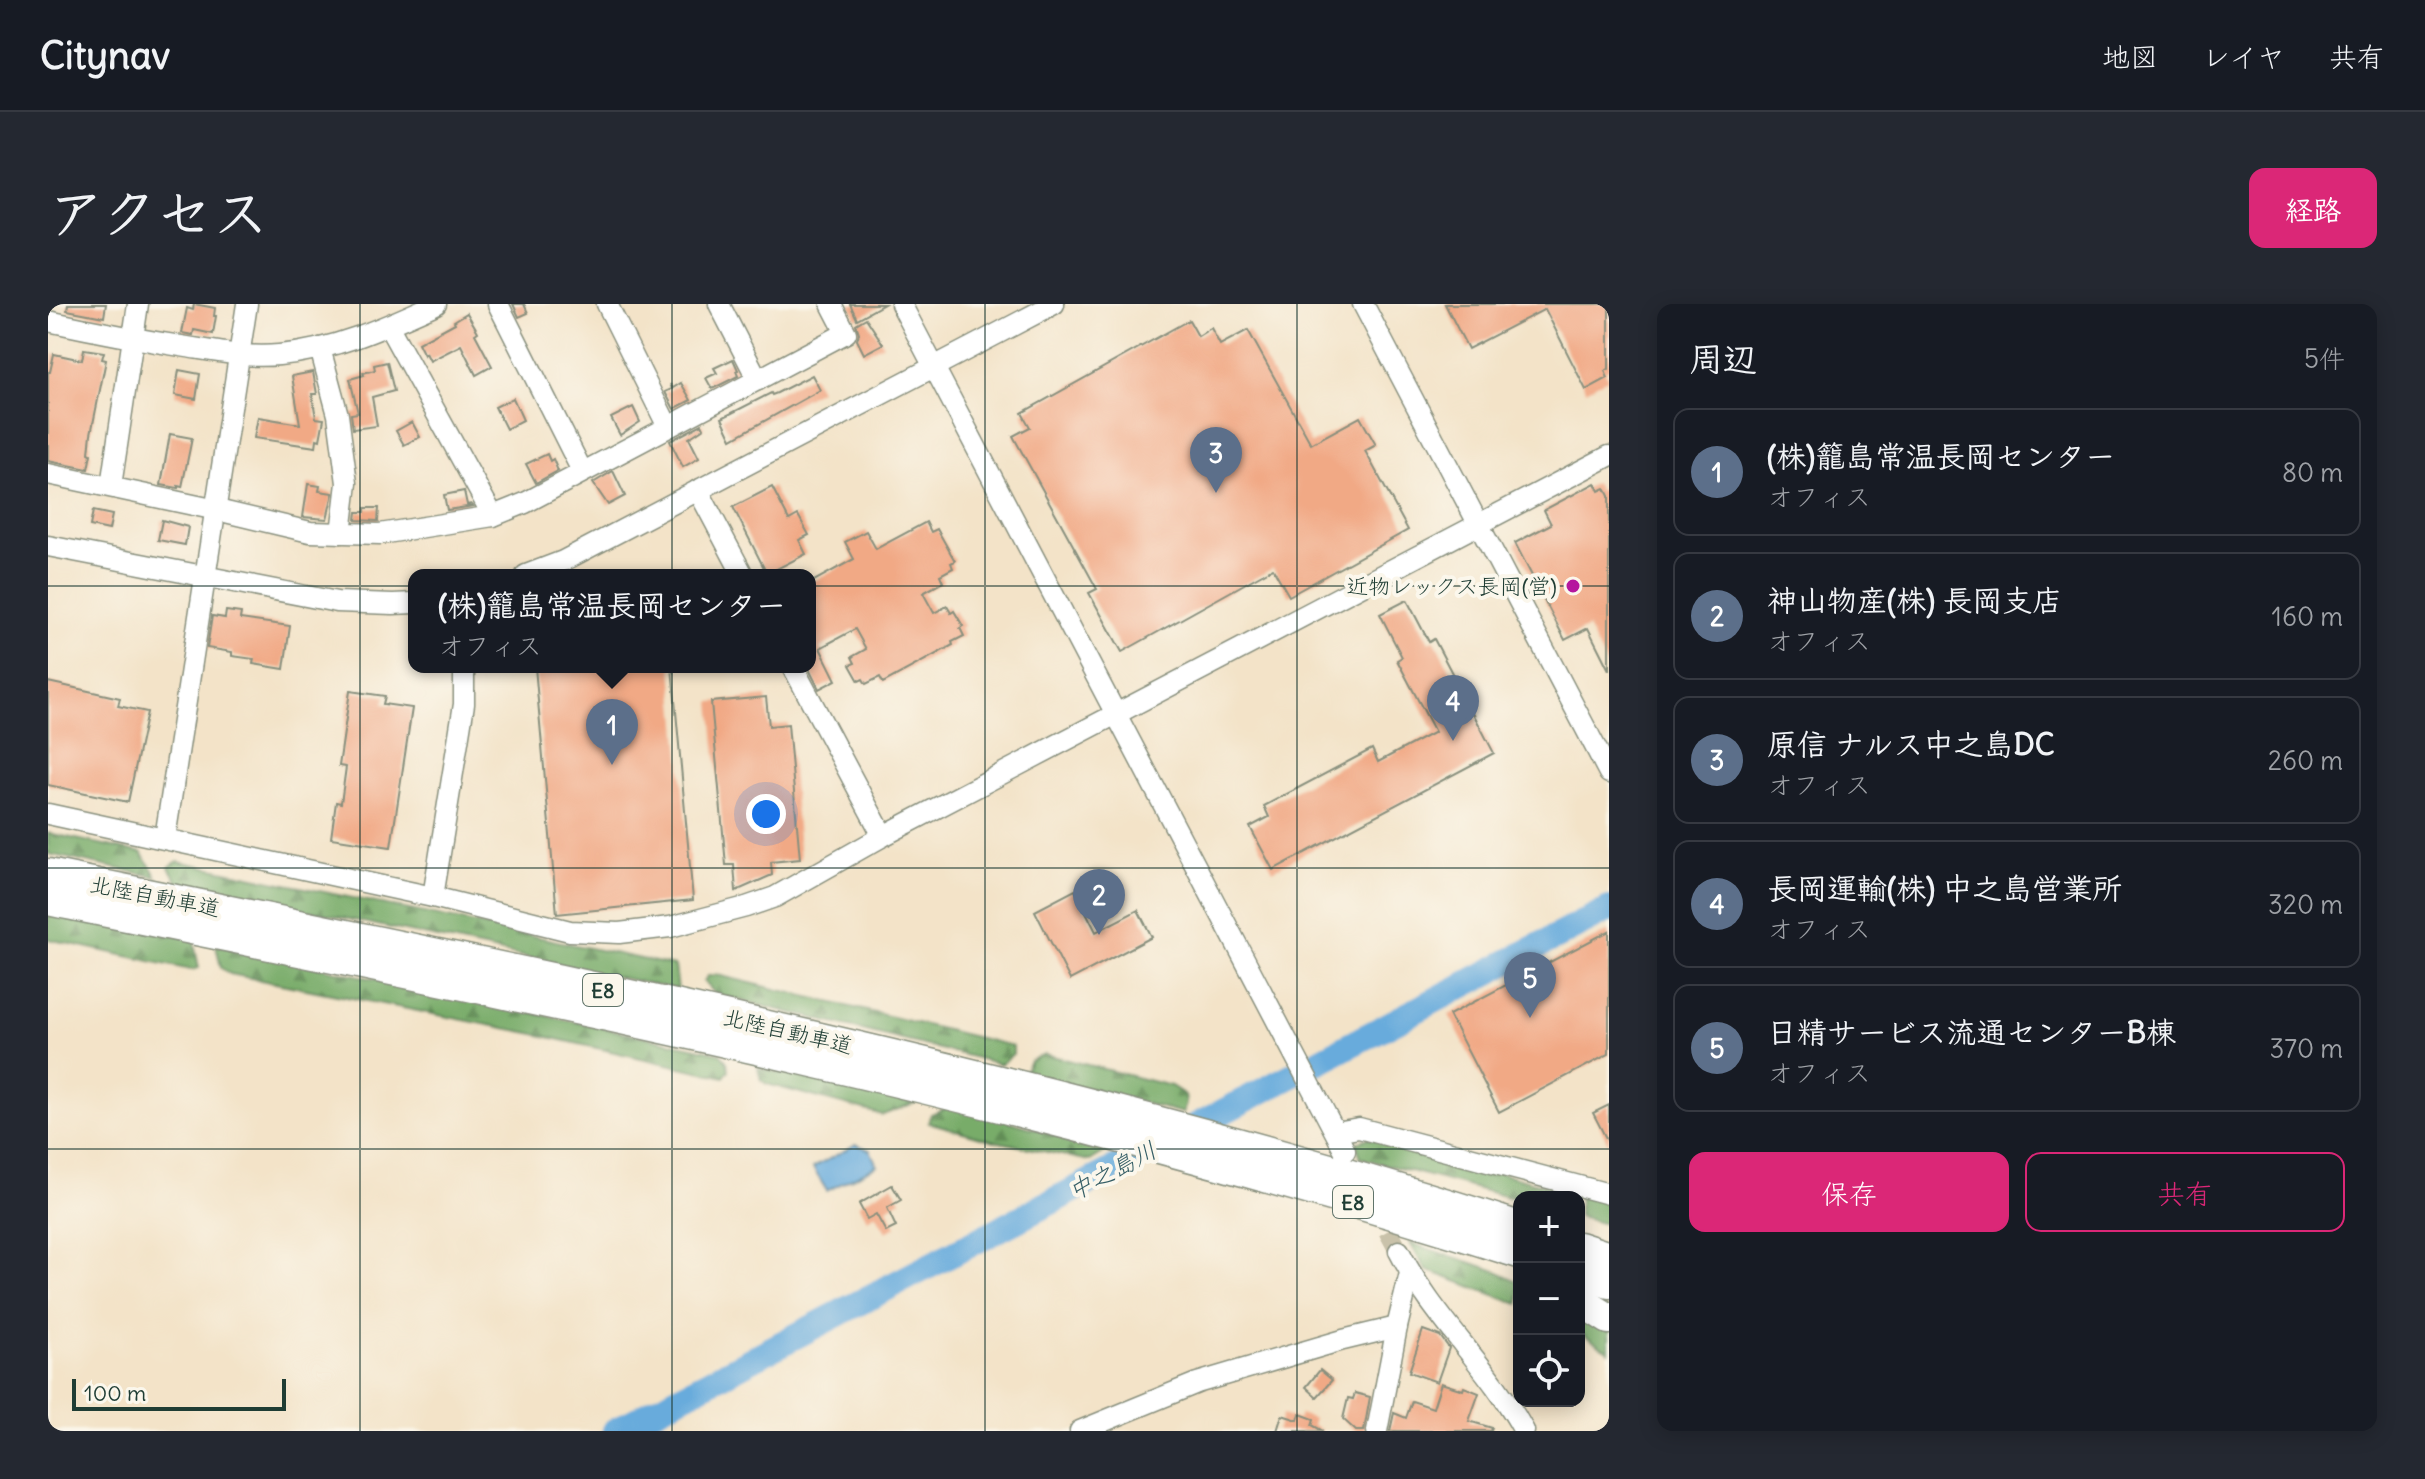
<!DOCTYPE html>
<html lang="ja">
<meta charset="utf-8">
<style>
body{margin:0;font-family:Delius,"Klee One",sans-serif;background:#242831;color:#f1f3f6}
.controls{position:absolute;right:24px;bottom:24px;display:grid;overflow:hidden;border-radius:16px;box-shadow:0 4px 20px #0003}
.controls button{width:72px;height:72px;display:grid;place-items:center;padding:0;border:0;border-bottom:2px solid #363941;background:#171b24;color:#f1f3f6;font:40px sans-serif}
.scale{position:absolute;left:24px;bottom:20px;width:214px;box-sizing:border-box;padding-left:8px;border:4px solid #1f3d34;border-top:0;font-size:22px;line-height:28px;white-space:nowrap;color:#1f3d34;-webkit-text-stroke:6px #fbf7ec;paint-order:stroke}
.you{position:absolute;left:718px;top:510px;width:28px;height:28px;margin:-20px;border:6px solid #fff;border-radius:50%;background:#1a73e8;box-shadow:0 0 0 12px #1a73e833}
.badge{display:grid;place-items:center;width:52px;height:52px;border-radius:50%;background:#db2777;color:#fff;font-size:26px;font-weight:700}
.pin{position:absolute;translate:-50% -66px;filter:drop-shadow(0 2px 4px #0008)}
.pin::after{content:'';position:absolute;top:42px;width:28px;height:24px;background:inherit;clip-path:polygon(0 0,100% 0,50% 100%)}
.popup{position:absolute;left:360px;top:265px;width:408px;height:104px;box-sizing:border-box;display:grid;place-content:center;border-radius:16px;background:#171b24;filter:drop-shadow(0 2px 6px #0005);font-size:26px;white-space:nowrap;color:#9ea1a6}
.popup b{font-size:30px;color:#f1f3f6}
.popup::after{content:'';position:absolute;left:50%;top:100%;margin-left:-16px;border:16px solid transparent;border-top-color:#171b24}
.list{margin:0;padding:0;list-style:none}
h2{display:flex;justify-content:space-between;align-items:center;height:104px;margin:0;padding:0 32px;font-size:34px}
h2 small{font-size:26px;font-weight:400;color:#9ea1a6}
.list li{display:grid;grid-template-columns:52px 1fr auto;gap:24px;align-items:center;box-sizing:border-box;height:128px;margin:0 16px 16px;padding:0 16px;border:2px solid #363941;border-radius:16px}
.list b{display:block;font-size:30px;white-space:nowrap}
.list p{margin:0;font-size:26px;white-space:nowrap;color:#9ea1a6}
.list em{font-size:26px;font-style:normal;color:#9ea1a6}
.actions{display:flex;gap:16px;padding:24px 32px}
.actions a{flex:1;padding:18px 0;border:2px solid #db2777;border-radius:16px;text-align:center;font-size:28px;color:#db2777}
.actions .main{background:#db2777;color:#fff}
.icon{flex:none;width:44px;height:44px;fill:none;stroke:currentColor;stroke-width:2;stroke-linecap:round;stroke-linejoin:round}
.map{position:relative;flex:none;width:1561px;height:1127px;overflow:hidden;border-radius:16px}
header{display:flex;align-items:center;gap:48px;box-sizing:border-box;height:112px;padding:0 40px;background:#171b24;border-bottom:2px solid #363941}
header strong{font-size:38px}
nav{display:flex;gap:44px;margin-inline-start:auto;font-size:28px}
.intro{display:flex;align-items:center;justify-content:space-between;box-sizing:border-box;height:192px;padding:0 48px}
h1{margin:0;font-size:56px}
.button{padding:20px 36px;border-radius:16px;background:#db2777;color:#fff;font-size:28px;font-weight:700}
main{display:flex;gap:48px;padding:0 48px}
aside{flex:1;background:#171b24;border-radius:16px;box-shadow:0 4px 20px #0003}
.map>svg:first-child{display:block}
.forest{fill:url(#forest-firs);stroke:#4c744e;stroke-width:2}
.water{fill:#67abdc;stroke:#437488;stroke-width:2}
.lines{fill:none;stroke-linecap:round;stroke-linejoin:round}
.river{stroke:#67abdc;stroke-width:26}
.building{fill:#f1a985}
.minor-tunnel{stroke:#c9c2aa;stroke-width:20;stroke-dasharray:20 10;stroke-linecap:butt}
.minor-casing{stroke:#89907e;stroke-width:23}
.highway-casing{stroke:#89907e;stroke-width:33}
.minor{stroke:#fff;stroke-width:20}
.highway{stroke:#fff;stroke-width:30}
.grid{fill:none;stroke:#1f3d34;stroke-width:2;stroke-opacity:0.55}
.poi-dot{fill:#b5179e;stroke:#fbf7ec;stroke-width:3}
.labels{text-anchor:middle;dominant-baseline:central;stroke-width:8;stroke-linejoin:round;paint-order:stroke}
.shield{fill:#fbf7ec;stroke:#61756b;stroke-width:2}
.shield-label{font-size:20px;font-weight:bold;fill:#1f3d34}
.poi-label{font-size:22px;fill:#1f3d34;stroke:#fbf7ec;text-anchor:end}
.street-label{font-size:22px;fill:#1f3d34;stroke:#fbf7ec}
.water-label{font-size:24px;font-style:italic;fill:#355e66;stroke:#fbf7ec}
</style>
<header>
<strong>Citynav</strong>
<nav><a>地図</a><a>レイヤ</a><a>共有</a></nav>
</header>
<div class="intro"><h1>アクセス</h1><a class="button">経路</a></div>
<main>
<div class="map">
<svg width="1561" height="1127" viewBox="0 0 1561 1127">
<defs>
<pattern id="forest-firs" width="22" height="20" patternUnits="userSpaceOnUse" patternTransform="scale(2)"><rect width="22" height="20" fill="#78ac69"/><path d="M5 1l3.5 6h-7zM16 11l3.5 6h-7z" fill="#628d57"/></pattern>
</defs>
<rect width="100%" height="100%" fill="#fbf7ec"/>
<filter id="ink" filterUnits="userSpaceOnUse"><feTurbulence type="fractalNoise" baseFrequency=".0125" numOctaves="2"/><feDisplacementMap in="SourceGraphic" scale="16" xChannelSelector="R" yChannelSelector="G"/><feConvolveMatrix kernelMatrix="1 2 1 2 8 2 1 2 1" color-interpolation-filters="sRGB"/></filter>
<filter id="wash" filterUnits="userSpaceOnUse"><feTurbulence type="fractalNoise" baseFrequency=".006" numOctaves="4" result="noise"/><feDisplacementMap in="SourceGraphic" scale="32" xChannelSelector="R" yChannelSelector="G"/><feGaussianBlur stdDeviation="1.8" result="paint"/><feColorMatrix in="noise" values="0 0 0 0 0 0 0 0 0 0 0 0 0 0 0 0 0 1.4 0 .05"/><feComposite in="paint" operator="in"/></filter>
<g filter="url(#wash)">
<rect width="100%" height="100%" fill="#f3e3c8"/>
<g class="forest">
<path d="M 0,529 L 94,549 L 109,573 L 0,550 Z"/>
<path d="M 130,557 L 627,662 L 630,686 L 278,610 L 132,582 L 121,563 Z"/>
<path d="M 0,607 L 145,634 L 151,664 L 143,666 L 0,635 Z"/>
<path d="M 168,641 L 672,749 L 679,758 L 681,766 L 676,773 L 487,730 L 182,670 L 173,664 Z"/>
<path d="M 669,671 L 965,742 L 965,750 L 953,760 L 667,690 L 656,677 L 660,672 Z"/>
<path d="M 996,750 L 1123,782 L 1137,791 L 1138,800 L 1135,809 L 976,769 L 982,757 Z"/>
<path d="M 710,764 L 866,799 L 835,811 L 719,780 L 713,776 Z"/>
<path d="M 905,801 L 1060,846 L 1042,857 L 943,836 L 880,818 L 883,810 Z"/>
<path d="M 1320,834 L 1561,898 L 1561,921 L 1531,913 L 1531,893 L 1471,893 L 1471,896 L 1313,854 L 1308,839 Z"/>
<path d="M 1362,939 L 1449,967 L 1471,978 L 1471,1000 L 1378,966 Z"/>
<path d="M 1531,1006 L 1561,1026 L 1561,1047 L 1531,1028 Z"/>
</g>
<path class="water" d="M 808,840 L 822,846 L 829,861 L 779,887 L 765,864 Z"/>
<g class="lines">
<path class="river" d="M 567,1127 L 1561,605"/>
</g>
<g id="blocks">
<g class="building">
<path d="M 20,0 L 58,0 L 56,13 L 19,6 Z"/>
<path d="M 146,0 L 167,4 L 166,12 L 168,12 L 165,30 L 146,26 L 145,31 L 134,29 L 139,4 L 145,6 Z"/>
<path d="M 465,0 L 476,0 L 480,9 L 471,13 Z"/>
<path d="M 802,0 L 836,0 L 809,15 Z"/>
<path d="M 1397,0 L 1561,0 L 1561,65 L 1557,67 L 1560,74 L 1538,86 L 1497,5 L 1420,45 Z"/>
<path d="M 419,9 L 430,28 L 427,30 L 444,62 L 428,71 L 413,41 L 382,57 L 378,49 L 376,51 L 370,39 L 407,19 L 406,17 Z"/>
<path d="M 818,14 L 835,40 L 816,50 L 809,36 L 811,29 L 808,20 Z"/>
<path d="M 1141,16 L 1150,32 L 1163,24 L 1172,41 L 1200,26 L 1263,140 L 1312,113 L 1328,141 L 1317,147 L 1360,226 L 1241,292 L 1225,264 L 1074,348 L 1041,289 L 1049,285 L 965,132 L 982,123 L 974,109 Z"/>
<path d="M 36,45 L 56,48 L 54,55 L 58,56 L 43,130 L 41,149 L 43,150 L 40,165 L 0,157 L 0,68 L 2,68 L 6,50 L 34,56 Z"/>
<path d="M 685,55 L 690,66 L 688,67 L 690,72 L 664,85 L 658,74 L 669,69 L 666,64 Z"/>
<path d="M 339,58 L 346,87 L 324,93 L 329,122 L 305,125 L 303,110 L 310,109 L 302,75 L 316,71 L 315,69 L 327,66 L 326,61 Z"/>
<path d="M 131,66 L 152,70 L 148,95 L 127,91 Z"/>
<path d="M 265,68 L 269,90 L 264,90 L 268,114 L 276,115 L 272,136 L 269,135 L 268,143 L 206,134 L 210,113 L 252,120 L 244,72 Z"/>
<path d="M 764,71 L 772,86 L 684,135 L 674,114 L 723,89 L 724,91 L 729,89 Z"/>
<path d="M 633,79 L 643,96 L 626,105 L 617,88 L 624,85 L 622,80 L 625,84 Z"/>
<path d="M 465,94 L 475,116 L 458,125 L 447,103 Z"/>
<path d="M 585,103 L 592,118 L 572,131 L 563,114 Z"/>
<path d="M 364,118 L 372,133 L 356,141 L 348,127 Z"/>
<path d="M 654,120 L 656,124 L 641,134 L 651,154 L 635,163 L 622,137 Z"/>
<path d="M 122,130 L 144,134 L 134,183 L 130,182 L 130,184 L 113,181 Z"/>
<path d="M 499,150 L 502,157 L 505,155 L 510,167 L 488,179 L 478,160 Z"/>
<path d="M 565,167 L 577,192 L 560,201 L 545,179 Z"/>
<path d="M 1547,179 L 1551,187 L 1557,184 L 1561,192 L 1561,366 L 1540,324 L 1517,336 L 1467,239 L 1503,220 L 1496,206 Z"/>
<path d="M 260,180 L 272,182 L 271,187 L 285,189 L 279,215 L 255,213 Z"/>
<path d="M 724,183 L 741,216 L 750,211 L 761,231 L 751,236 L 758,250 L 719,270 L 685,203 Z"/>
<path d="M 416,187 L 419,201 L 423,200 L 425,202 L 399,206 L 396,191 Z"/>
<path d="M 317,204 L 331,204 L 330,217 L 308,216 L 309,208 L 317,208 Z"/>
<path d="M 45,207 L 64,211 L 61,226 L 42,222 Z"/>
<path d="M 114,216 L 140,223 L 137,241 L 110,236 Z"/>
<path d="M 878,218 L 883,228 L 889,225 L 907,257 L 903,259 L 905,264 L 892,271 L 895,278 L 875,289 L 886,309 L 899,302 L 903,309 L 906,307 L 915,322 L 912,324 L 916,332 L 904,338 L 905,341 L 835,379 L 832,373 L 818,380 L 815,375 L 811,377 L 802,361 L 807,359 L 804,353 L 818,345 L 807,325 L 772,344 L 788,376 L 771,385 L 762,367 L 762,279 L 806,255 L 797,238 L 818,227 L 828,245 Z"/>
<path d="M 1359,296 L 1381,338 L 1386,335 L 1446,449 L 1225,566 L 1202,523 L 1221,513 L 1216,502 L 1324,445 L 1330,458 L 1387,428 L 1349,356 L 1354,353 L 1332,310 Z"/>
<path d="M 178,307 L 193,309 L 192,315 L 242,322 L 236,365 L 205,360 L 206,355 L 184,352 L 184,348 L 159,344 L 164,312 L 177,314 Z"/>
<path d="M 487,363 L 624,363 L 645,596 L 509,610 Z"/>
<path d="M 0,378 L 72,394 L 70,402 L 99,408 L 80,498 L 0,481 Z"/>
<path d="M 302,387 L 337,392 L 335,400 L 364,404 L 343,543 L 283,534 L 288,498 L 293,499 L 298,463 L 291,462 Z"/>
<path d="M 718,393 L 721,422 L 740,420 L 752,555 L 723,558 L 724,571 L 688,587 L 686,561 L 678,561 L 663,398 Z"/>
<path d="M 1027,586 L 1048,628 L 1090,606 L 1104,633 L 1022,676 L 987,607 Z"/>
<path d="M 1561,627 L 1561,750 L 1451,808 L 1401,711 Z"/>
<path d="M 1561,801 L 1561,840 L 1545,809 Z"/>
<path d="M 844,881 L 853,896 L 839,904 L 848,923 L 838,928 L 828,910 L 819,915 L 811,900 Z"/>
<path d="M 1375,1026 L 1392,1032 L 1401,1044 L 1389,1078 L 1361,1068 Z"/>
<path d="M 1272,1066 L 1284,1076 L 1269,1093 L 1258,1083 Z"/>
<path d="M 1393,1079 L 1415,1086 L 1416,1083 L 1431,1089 L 1421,1117 L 1444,1124 L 1443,1127 L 1342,1127 L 1346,1109 L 1358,1114 L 1364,1097 L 1385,1104 Z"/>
<path d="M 1307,1089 L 1322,1093 L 1316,1127 L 1308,1127 L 1295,1115 L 1300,1094 L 1305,1095 Z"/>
<path d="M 1252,1110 L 1266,1115 L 1264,1121 L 1275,1127 L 1229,1127 L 1234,1111 L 1250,1116 Z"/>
</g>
</g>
</g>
<g filter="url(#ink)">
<use href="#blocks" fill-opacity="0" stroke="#89907e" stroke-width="2"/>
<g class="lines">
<path class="minor-tunnel" d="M 1326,900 L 1351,947"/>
<defs>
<g id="minor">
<path d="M 450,0 L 534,167"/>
<path d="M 559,0 L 620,123"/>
<path d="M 671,0 L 710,76"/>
<path d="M 853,0 L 1297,847"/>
<path d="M 1315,0 L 1561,469"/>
<path d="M 0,17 C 46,27 93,36 139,43 C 170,48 200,54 231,51 C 287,46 337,23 388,0"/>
<path d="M 341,23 L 445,212"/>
<path d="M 272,44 L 290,111 L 299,179 L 293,229"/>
<path d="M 0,170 L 169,206 L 262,228 L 332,230 L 445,212 L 477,199 L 798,29 L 783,0"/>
<path d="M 63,182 L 90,0"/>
<path d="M 650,186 L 695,271"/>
<path d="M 0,242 L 289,298 L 345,300 L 366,299"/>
<path d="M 478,271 L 515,257 L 1006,0"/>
<path d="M 745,363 L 835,532"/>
<path d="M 0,510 L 385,593 L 522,627 L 571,629 L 622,623 L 698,603 L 727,593 L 835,532 L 1561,152"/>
<path d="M 117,534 L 199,0"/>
<path d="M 385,593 L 416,400 L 416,363"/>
<path d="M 1288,828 L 1311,824 L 1561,890"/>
<path d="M 1351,947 C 1384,1013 1441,1062 1476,1127"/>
<path d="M 1032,1127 L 1149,1079 L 1295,1036 L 1349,1023"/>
<path d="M 1329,1127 L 1349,1023 L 1362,969"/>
</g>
<g id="highway">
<path d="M 0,570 C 350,641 701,712 1047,801 C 1189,838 1332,877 1471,923"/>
<path d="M 0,596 C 494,696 990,795 1471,949"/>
<path d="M 1531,943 L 1561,953"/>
<path d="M 1531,969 L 1561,979"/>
<path d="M 1531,996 L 1561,1015"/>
</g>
</defs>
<use href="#minor" class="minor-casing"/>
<use href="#highway" class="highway-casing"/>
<use href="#minor" class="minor"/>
<use href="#highway" class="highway"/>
</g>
</g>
<path class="grid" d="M 312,0 L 312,1127M 624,0 L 624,1127M 937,0 L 937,1127M 1249,0 L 1249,1127M 0,282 L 1561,282M 0,564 L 1561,564M 0,845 L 1561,845"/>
<circle class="poi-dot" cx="1525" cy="282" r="8"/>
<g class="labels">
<g class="shield">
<rect x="535" y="670" width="40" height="32" rx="6"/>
<rect x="1285" y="882" width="40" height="32" rx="6"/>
</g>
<g class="shield-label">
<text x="555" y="686">E8</text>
<text x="1305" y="898">E8</text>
</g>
<g class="poi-label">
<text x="1509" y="282">近物レックス長岡(営)</text>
</g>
<g class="street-label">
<text transform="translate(107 592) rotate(11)">北陸自動車道</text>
<text transform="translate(740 727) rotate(13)">北陸自動車道</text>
</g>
<g class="water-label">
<text transform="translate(1064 866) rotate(-28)">中之島川</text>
</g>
</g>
</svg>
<div class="controls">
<button>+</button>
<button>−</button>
<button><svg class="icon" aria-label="locate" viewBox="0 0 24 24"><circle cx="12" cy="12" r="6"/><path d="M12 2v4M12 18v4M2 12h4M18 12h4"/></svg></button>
</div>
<div class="scale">100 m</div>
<div class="you"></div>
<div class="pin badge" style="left:564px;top:461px;background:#5c6f8a">1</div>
<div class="popup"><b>(株)籠島常温長岡センター</b>オフィス</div>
<div class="pin badge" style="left:1051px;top:631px;background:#5c6f8a">2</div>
<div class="pin badge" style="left:1168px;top:189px;background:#5c6f8a">3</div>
<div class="pin badge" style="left:1405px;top:437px;background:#5c6f8a">4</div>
<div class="pin badge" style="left:1482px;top:714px;background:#5c6f8a">5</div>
</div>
<aside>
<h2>周辺<small>5件</small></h2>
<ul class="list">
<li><span class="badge" style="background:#5c6f8a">1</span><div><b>(株)籠島常温長岡センター</b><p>オフィス</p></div><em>80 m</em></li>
<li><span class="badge" style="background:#5c6f8a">2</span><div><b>神山物産(株) 長岡支店</b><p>オフィス</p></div><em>160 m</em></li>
<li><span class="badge" style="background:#5c6f8a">3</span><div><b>原信 ナルス中之島DC</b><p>オフィス</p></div><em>260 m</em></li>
<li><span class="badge" style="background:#5c6f8a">4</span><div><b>長岡運輸(株) 中之島営業所</b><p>オフィス</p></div><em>320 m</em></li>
<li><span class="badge" style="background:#5c6f8a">5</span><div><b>日精サービス流通センターB棟</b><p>オフィス</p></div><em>370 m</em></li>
</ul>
<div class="actions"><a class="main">保存</a><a>共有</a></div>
</aside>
</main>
